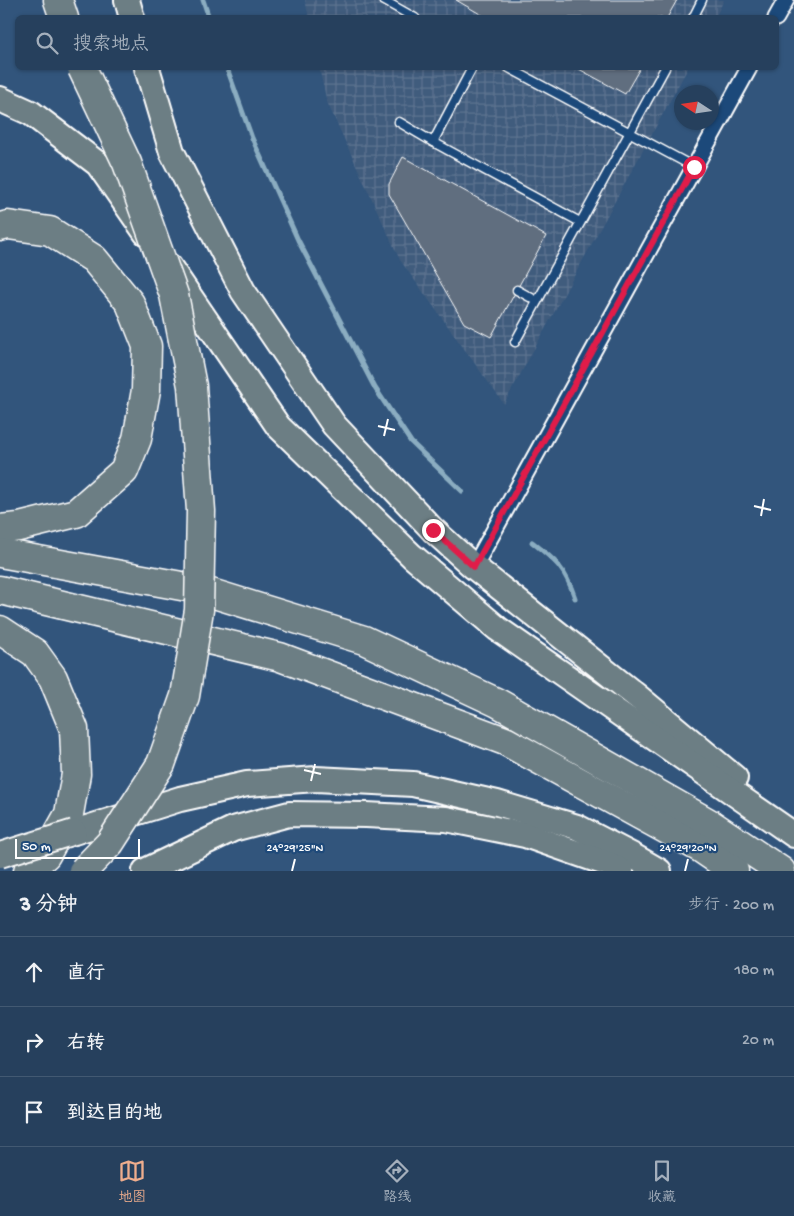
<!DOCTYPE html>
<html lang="zh">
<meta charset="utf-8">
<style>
body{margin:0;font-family:"Gochi Hand","LXGW WenKai TC",sans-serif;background:#2e4763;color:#f1f3f6}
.compass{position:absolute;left:674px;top:85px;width:45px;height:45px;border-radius:50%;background:#26405d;box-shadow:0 1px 4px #0004;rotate:282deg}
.scale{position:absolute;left:15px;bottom:12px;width:125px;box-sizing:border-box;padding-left:5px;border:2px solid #fff;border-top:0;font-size:14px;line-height:18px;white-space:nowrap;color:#fff;-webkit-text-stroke:4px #1f4a7a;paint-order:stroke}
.stop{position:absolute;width:15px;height:15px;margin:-11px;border:4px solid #e11d48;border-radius:50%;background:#fff}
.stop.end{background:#e11d48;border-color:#fff;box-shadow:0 1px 5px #0008}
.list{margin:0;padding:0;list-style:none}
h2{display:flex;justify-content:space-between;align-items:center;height:65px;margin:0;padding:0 20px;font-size:21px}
h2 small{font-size:16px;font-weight:400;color:#a4afbc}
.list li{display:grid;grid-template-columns:32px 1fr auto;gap:15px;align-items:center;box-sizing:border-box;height:70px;padding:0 20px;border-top:1px solid #425972}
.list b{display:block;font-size:19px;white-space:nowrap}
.list em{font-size:16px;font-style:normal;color:#a4afbc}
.icon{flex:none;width:28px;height:28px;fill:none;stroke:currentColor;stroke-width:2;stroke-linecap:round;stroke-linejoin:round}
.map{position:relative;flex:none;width:794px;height:871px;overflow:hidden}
.search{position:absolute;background:#26405d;box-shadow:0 1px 4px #0004;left:15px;right:15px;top:15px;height:55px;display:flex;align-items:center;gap:12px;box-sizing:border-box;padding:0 18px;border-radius:8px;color:#a4afbc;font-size:19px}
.sheet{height:275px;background:#26405d}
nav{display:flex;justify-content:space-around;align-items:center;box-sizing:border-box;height:70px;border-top:1px solid #425972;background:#26405d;font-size:14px;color:#a4afbc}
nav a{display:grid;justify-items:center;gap:2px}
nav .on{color:#eead8d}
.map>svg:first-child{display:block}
.industrial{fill:url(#industrial-grid)}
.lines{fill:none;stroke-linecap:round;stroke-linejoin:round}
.stream{stroke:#8badc1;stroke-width:5}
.building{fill:#606e7f;stroke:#fff}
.lane-casing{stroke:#fff;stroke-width:11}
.street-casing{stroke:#fff;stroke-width:19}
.primary-casing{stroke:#fff;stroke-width:28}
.highway-casing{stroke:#fff;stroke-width:31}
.lane{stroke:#1f4a7a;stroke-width:8}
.street{stroke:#1f4a7a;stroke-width:15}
.primary{stroke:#6c7e84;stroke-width:24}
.highway{stroke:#6c7e84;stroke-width:28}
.primary-bridge-casing{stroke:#fff;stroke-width:28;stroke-linecap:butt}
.highway-bridge-casing{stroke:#fff;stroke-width:31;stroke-linecap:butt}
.primary-bridge{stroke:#6c7e84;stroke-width:24}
.highway-bridge{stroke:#6c7e84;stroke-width:28}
.route{stroke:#e11d48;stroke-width:6}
.ticks{fill:none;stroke:#fff;stroke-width:2}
.ticks-label{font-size:12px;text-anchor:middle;fill:#fff;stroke:#1f4a7a;stroke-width:4.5;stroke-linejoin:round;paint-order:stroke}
</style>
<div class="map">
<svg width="794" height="871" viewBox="0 0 794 871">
<defs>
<pattern id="industrial-grid" width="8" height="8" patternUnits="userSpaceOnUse" patternTransform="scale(1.25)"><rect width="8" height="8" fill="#405c7d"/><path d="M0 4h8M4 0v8" fill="none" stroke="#5d7490"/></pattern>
</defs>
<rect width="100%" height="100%" fill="#32557c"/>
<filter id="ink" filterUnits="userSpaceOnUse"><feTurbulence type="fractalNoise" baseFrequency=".02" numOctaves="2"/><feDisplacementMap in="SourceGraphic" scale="10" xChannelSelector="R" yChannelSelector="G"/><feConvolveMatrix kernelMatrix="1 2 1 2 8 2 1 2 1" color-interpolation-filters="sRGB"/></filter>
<g filter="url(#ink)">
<g class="industrial">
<path d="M 305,0 L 724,0 L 715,18 L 309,18 Z"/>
<path d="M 319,68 L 688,68 L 504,404 L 400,260 L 327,102 Z"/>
</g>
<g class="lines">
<g class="stream">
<path d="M 203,0 L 209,18"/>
<path d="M 227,68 L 252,138 L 298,240 L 375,388 L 411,442 L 462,491"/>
<path d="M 532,542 C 556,561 565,568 575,598"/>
</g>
</g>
<g class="building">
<path d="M 456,0 L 677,0 L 667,18 L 487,18 Z"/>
<path d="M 577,68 L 640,68 L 625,94 Z"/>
<path d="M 403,157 L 546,236 L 491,337 L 464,323 L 389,194 L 389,184 Z"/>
</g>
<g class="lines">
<defs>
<g id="lane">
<path d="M 383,0 L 415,18"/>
<path d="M 693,18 L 702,0"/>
<path d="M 509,68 L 694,167"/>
<path d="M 399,122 L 433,142 L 580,222"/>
<path d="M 433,142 L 472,68"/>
<path d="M 517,290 L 537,301"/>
<path d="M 515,342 L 665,68"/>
</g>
<g id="street">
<path d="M 776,18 L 786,0"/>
<path d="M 474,567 L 749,68"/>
</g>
<g id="primary">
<path d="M 127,0 L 132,18"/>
<path d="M 147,68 L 172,152 L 243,291 L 334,425 L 433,530 L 474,567 L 638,697 L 735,778"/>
<path d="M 0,99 L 31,113 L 98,164 L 146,233"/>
<path d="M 169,266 L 278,426 L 412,556 L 498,629 L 794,835"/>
<path d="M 74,832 L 180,799 L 247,784 L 316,779 L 413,784 L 497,803 L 577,827 L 633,856 L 659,871"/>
<path d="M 145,871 L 233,829 L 289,814 L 366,815 L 446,819 L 525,835 L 611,865 L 621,871"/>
</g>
<g id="highway">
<path d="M 58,0 L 64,18"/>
<path d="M 0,227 L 8,225 L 50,231 L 94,259 L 130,303 L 147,346 L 146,390 L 137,439 L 124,471 L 76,513 L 19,527 L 0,529"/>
<path d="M 0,553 L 198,589 L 364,640 L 498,703 L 709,823 L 781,871"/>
<path d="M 0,590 L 280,657 L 505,741 L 700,848 L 734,871"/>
<path d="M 0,630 L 35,653 L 53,678 L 74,729 L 76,774 L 69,814 L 46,855 L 28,871"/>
</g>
</defs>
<use href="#lane" class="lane-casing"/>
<use href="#street" class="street-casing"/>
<use href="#primary" class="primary-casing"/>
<use href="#highway" class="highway-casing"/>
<use href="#lane" class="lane"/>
<use href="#street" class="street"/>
<use href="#primary" class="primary"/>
<use href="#highway" class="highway"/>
<defs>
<path id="primary-bridge" d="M 0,855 L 74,832"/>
<path id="highway-bridge" d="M 82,68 L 127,163 L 174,295 L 192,386 L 201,511 L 199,610 L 185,696 L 161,764 L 110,843 L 83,871"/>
</defs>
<use href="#primary-bridge" class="primary-bridge-casing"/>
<use href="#highway-bridge" class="highway-bridge-casing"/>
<use href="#primary-bridge" class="primary-bridge"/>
<use href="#highway-bridge" class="highway-bridge"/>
</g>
</g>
<g class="lines" filter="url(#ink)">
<path class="route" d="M 433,530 L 474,567 L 694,167"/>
</g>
<path class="ticks" d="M 378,426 L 395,430M 384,436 L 388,419M 754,506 L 771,510M 761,516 L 764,499M 304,770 L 321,774M 311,781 L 315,764M 292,871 L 295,859M 685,871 L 688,859"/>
<g class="ticks-label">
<text x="295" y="851">24°29'25"N</text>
<text x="688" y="851">24°29'20"N</text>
</g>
</svg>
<svg class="compass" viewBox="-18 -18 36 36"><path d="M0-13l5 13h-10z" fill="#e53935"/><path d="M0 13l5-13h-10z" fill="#a4afbc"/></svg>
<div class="scale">50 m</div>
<div class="stop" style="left:694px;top:167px"></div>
<div class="stop end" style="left:433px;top:530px"></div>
<div class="search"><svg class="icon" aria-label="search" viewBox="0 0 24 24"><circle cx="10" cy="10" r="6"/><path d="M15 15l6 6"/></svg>搜索地点</div>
</div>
<section class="sheet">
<h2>3 分钟<small>步行 · 200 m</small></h2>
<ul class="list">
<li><svg class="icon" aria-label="ahead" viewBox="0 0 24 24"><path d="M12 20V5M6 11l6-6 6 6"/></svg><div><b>直行</b></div><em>180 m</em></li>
<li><svg class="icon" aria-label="right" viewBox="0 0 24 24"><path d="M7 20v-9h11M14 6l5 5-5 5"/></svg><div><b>右转</b></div><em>20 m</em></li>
<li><svg class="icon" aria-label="arrive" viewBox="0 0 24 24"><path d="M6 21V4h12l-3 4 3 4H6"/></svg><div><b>到达目的地</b></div></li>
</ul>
</section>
<nav>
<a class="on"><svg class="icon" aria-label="map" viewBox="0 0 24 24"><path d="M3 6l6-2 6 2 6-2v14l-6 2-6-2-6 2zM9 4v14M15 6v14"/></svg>地图</a>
<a><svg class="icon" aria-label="directions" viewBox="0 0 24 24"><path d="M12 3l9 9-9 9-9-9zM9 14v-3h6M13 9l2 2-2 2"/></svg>路线</a>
<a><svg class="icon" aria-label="saved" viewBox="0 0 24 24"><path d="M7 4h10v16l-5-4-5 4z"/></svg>收藏</a>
</nav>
